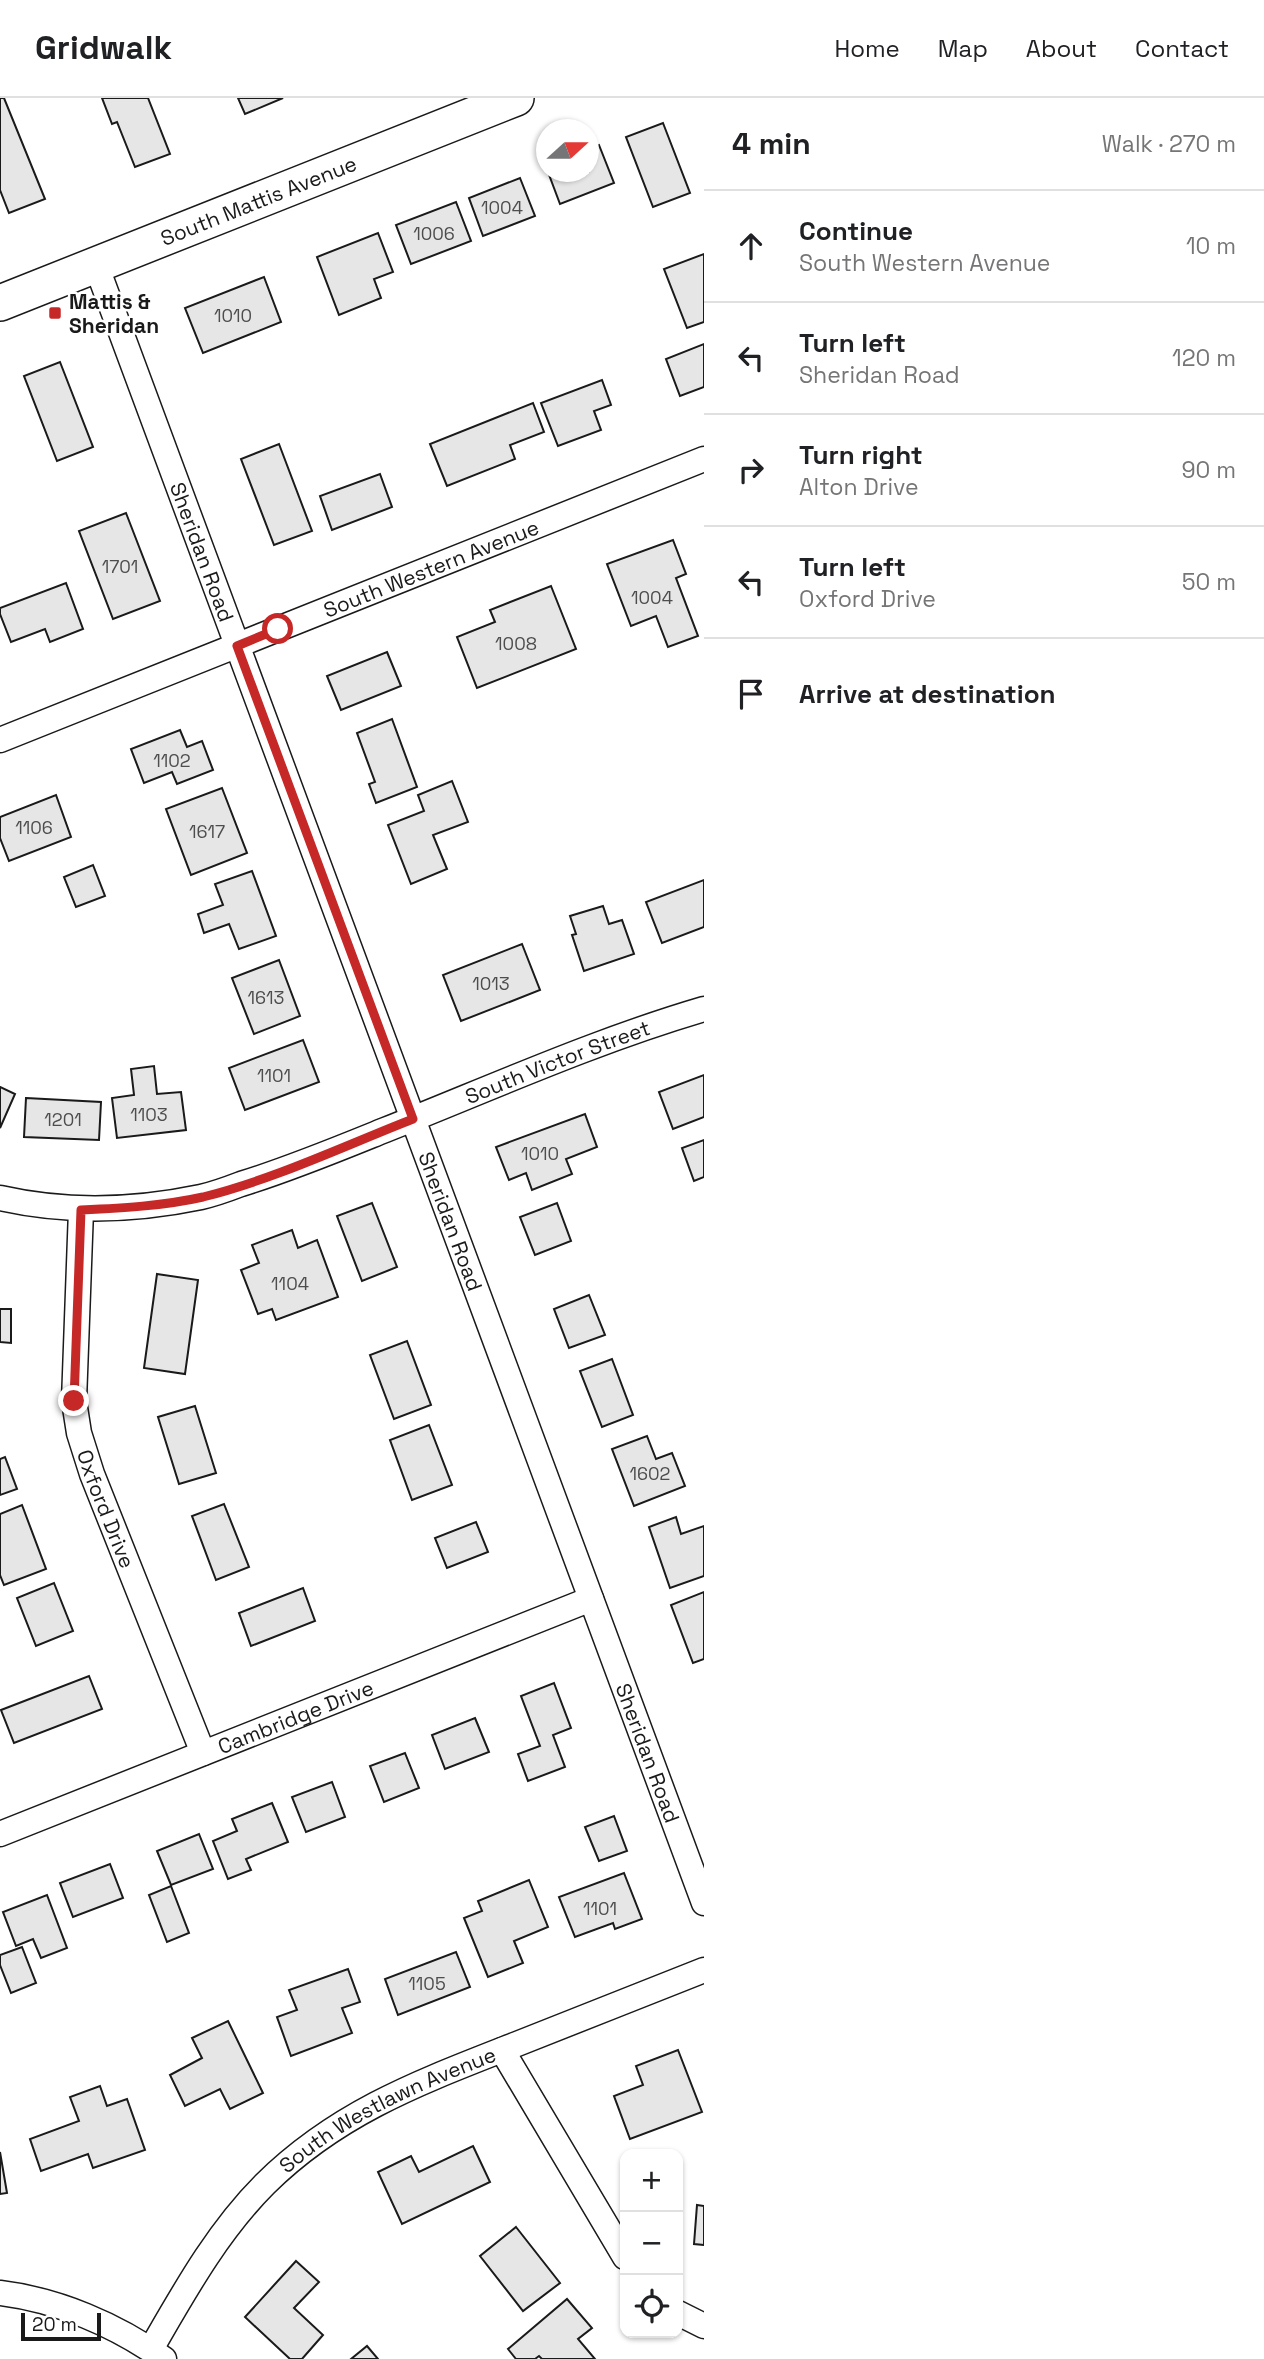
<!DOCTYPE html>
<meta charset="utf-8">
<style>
body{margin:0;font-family:"Space Grotesk",sans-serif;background:#f2f2f2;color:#202124}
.controls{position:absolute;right:21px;bottom:21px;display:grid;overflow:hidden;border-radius:14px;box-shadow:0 2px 5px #0004}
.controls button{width:63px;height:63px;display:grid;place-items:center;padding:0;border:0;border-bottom:2px solid #e0e0e0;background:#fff;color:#202124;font:35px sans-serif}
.compass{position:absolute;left:536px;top:21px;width:63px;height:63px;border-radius:50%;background:#fff;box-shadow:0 2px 5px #0004;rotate:69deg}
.scale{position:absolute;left:21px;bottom:18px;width:80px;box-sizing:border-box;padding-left:7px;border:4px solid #1a1a1a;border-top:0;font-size:19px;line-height:24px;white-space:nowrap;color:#1a1a1a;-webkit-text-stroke:5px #fff;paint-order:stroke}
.stop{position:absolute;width:21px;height:21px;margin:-16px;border:5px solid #c62828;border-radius:50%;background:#fff}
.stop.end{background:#c62828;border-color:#fff;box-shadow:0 2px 7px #0008}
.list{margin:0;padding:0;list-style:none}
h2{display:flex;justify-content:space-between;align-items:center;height:91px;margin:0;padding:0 28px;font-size:30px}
h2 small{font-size:23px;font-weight:400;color:#757577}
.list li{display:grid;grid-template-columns:46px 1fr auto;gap:21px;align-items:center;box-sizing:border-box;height:112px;padding:0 28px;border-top:2px solid #e0e0e0}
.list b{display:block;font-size:26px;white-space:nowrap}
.list p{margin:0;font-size:23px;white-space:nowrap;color:#757577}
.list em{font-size:23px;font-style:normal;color:#757577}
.icon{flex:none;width:38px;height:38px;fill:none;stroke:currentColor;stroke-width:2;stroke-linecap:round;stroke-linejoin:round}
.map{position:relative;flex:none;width:704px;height:2261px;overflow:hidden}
header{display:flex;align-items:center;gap:42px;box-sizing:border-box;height:98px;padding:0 35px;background:#fff;border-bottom:2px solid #e0e0e0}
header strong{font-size:33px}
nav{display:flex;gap:38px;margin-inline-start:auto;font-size:24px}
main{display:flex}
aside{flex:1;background:#fff}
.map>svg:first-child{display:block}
.building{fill:#e6e6e6;stroke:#1a1a1a;stroke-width:2}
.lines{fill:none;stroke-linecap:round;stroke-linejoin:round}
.minor-casing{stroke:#1a1a1a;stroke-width:27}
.secondary-casing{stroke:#1a1a1a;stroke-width:38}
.minor{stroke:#fff;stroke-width:24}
.secondary{stroke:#fff;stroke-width:35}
.route{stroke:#c62828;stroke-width:9}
.poi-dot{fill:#c62828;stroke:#fff;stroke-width:2.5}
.labels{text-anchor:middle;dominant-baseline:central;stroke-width:5;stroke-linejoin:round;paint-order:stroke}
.number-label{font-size:18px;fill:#4d4d4d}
.street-label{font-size:21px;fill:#1a1a1a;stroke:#fff}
.poi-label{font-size:21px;font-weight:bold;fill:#1a1a1a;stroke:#fff;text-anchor:start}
</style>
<header>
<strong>Gridwalk</strong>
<nav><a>Home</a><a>Map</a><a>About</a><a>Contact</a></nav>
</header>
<main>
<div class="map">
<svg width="704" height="2261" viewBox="0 0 704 2261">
<rect width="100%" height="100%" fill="#fff"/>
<g class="building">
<path d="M 0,0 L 4,0 L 45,101 L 9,115 L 0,92 Z"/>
<path d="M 102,0 L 148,0 L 170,56 L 135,69 L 117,24 L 112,26 Z"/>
<path d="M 238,0 L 283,0 L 245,16 Z"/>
<path d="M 663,25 L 690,95 L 653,109 L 626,39 Z"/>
<path d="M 599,47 L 614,85 L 560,106 L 548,74 L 589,74 L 589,51 Z"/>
<path d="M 520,80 L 535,118 L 483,138 L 469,100 Z"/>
<path d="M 456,104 L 471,143 L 411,166 L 396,127 Z"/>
<path d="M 378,135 L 393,174 L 374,181 L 381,200 L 339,217 L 317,159 Z"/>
<path d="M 704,156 L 704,224 L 687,230 L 664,171 Z"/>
<path d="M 264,179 L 281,224 L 203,255 L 185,210 Z"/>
<path d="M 704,246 L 704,289 L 680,298 L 666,261 Z"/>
<path d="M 60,264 L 93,349 L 57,363 L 24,278 Z"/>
<path d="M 602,282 L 611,307 L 594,313 L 601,332 L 558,348 L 541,305 Z"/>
<path d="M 533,305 L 544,334 L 510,347 L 515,361 L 447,388 L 430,346 Z"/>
<path d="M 279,346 L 312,433 L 274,447 L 241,361 Z"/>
<path d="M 380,376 L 392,409 L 332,432 L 320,398 Z"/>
<path d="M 126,415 L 160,503 L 113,521 L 79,433 Z"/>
<path d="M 673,442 L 686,476 L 676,480 L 698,538 L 668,549 L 656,518 L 631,528 L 607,466 Z"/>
<path d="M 66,485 L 83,531 L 50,544 L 45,531 L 11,544 L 0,516 L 0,510 Z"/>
<path d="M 551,488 L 576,551 L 477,590 L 457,539 L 495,524 L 490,512 Z"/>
<path d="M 387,554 L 401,588 L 341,612 L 327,578 Z"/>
<path d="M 392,621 L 417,689 L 376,705 L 369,686 L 375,684 L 357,635 Z"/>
<path d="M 180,632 L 187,649 L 202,643 L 213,672 L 177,686 L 172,674 L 144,685 L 131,651 Z"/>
<path d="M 452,683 L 468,724 L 433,737 L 447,771 L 411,786 L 388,727 L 424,713 L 418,697 Z"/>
<path d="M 222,690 L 247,755 L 191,777 L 166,711 Z"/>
<path d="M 56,697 L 71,739 L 9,763 L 0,740 L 0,719 Z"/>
<path d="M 93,767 L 105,798 L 76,809 L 64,779 Z"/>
<path d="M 252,773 L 276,838 L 239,851 L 229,826 L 204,835 L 198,816 L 223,807 L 215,786 Z"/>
<path d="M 704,782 L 704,829 L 662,845 L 646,804 Z"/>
<path d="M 603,808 L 609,826 L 622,822 L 634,856 L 584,873 L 572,837 L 576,836 L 570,818 Z"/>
<path d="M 522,846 L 540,892 L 461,923 L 443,877 Z"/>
<path d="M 279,862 L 300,918 L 254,936 L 232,880 Z"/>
<path d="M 303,942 L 319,984 L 245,1012 L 229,970 Z"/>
<path d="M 154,968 L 157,996 L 181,994 L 186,1032 L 117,1040 L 112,1000 L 134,997 L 131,971 Z"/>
<path d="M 704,977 L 704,1019 L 673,1031 L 659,994 Z"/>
<path d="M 0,989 L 15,996 L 0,1030 Z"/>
<path d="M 26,1000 L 101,1004 L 99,1042 L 24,1039 Z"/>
<path d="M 585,1016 L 597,1049 L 566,1061 L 572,1076 L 532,1092 L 526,1075 L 509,1082 L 496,1049 Z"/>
<path d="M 704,1042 L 704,1079 L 694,1083 L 682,1050 Z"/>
<path d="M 372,1105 L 397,1169 L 362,1183 L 337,1118 Z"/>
<path d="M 557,1105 L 571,1143 L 535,1157 L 520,1119 Z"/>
<path d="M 292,1132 L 298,1150 L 317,1142 L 338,1199 L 276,1222 L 272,1211 L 258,1216 L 241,1172 L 259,1165 L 252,1147 Z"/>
<path d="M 157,1176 L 198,1182 L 185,1276 L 144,1270 Z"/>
<path d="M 589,1197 L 605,1237 L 569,1250 L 554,1211 Z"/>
<path d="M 0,1211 L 11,1211 L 11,1245 L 0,1244 Z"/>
<path d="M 407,1243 L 431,1307 L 394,1321 L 370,1257 Z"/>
<path d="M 612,1261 L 633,1317 L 602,1329 L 580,1273 Z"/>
<path d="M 195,1308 L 216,1375 L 179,1386 L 158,1319 Z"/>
<path d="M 429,1327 L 452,1387 L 412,1402 L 390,1342 Z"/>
<path d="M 647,1338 L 656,1361 L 672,1355 L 685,1388 L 634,1408 L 612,1351 Z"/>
<path d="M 5,1359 L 17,1391 L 0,1397 L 0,1361 Z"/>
<path d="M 224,1406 L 249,1469 L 216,1482 L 192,1418 Z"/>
<path d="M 22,1407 L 46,1471 L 4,1487 L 0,1477 L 0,1416 Z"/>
<path d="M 676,1419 L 681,1436 L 704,1428 L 704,1478 L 670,1490 L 649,1429 Z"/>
<path d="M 476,1424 L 488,1454 L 447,1470 L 435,1440 Z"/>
<path d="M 54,1485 L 73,1533 L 36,1548 L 17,1500 Z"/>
<path d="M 303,1490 L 315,1523 L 251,1548 L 239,1515 Z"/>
<path d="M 704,1494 L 704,1561 L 693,1565 L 671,1507 Z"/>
<path d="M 89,1578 L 102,1611 L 14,1645 L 1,1612 Z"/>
<path d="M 554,1585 L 571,1630 L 553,1637 L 565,1669 L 528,1683 L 518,1656 L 540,1648 L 521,1598 Z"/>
<path d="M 475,1620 L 489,1654 L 445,1671 L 432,1637 Z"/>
<path d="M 405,1655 L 419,1690 L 384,1704 L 370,1668 Z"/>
<path d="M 332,1684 L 345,1719 L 306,1734 L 292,1699 Z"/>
<path d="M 272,1705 L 288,1744 L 246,1761 L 251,1772 L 228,1781 L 213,1743 L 237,1733 L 232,1721 Z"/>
<path d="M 614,1718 L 627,1753 L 599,1763 L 585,1729 Z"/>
<path d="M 199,1736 L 213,1771 L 171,1787 L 157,1753 Z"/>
<path d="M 110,1766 L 123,1800 L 73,1819 L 60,1785 Z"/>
<path d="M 624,1775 L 642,1821 L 615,1831 L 613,1825 L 575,1839 L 559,1799 Z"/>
<path d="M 529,1782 L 548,1829 L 514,1843 L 523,1865 L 488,1879 L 464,1820 L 482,1813 L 478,1803 Z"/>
<path d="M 171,1788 L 189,1835 L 167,1844 L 149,1797 Z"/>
<path d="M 47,1797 L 67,1850 L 41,1860 L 33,1841 L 16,1848 L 3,1814 Z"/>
<path d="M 22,1849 L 36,1885 L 11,1895 L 0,1867 L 0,1857 Z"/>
<path d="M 456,1854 L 470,1889 L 398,1917 L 385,1881 Z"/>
<path d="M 348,1871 L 360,1904 L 342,1910 L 352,1935 L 291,1958 L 277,1919 L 297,1912 L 289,1892 Z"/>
<path d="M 228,1923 L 263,1995 L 230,2011 L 220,1991 L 185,2008 L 170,1977 L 202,1960 L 192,1940 Z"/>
<path d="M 678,1952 L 702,2014 L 630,2041 L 614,1998 L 643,1987 L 636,1968 Z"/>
<path d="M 100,1988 L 107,2008 L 127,2001 L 145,2052 L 93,2070 L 88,2056 L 41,2073 L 30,2041 L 79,2023 L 70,1999 Z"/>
<path d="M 473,2048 L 490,2084 L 402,2126 L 378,2074 L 411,2058 L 419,2074 Z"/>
<path d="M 0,2054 L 7,2095 L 0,2096 Z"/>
<path d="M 697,2107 L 704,2108 L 704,2147 L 694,2146 Z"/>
<path d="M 516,2129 L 560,2185 L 523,2213 L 480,2158 Z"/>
<path d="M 296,2163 L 319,2184 L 294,2210 L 323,2237 L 302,2261 L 290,2261 L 245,2219 Z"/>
<path d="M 567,2201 L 592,2230 L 578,2241 L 595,2261 L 542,2261 L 539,2258 L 535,2261 L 516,2261 L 508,2251 Z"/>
<path d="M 367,2248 L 378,2261 L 351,2261 Z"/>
</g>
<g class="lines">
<defs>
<g id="minor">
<path id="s1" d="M 96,167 L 704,1805"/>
<path id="s2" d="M 0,642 L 704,361"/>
<path id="s3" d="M 0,1100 C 66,1115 134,1113 201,1099 C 214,1096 228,1091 241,1086 C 290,1071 338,1051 385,1032 C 491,990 595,943 704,911"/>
<path id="s4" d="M 81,1112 L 74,1303 L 79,1335 L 92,1376 L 203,1655"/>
<path id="s5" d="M 0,1736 L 591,1501"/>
<path d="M 502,1952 L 625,2159"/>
<path d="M 0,2195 C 58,2202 116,2227 164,2261"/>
<path d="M 678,2215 L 704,2228"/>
<path id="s6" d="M 151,2251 C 184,2194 217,2134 265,2086 C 339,2013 423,1983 517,1946 C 579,1921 642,1897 704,1872"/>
</g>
<g id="secondary">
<path id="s7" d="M 0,205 L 516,0"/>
</g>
</defs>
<use href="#minor" class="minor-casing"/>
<use href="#secondary" class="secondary-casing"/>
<use href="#minor" class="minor"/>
<use href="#secondary" class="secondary"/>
</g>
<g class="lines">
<path class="route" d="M 74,1303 L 81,1112 C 122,1110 163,1108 203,1099 C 275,1081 344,1048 413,1021 L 237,548 L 278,531"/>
</g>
<rect class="poi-dot" x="48" y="208" width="14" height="14" rx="3.5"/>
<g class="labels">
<g class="number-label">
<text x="502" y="109">1004</text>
<text x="434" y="135">1006</text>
<text x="233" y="217">1010</text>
<text x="120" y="468">1701</text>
<text x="652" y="499">1004</text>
<text x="516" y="545">1008</text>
<text x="172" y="662">1102</text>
<text x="34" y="729">1106</text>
<text x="207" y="733">1617</text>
<text x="491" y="885">1013</text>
<text x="266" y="899">1613</text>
<text x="274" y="977">1101</text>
<text x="149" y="1016">1103</text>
<text x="63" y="1021">1201</text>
<text x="540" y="1055">1010</text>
<text x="290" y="1185">1104</text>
<text x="650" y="1375">1602</text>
<text x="600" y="1810">1101</text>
<text x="427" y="1885">1105</text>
</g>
<g class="street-label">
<text stroke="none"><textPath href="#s7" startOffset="278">South Mattis Avenue</textPath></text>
<text stroke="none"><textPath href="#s1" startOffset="306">Sheridan Road</textPath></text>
<text stroke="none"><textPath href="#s2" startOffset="464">South Western Avenue</textPath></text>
<text stroke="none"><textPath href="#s3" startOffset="584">South Victor Street</textPath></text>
<text stroke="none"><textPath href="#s1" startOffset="1020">Sheridan Road</textPath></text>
<text stroke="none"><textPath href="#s4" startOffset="304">Oxford Drive</textPath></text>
<text stroke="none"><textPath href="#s5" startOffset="318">Cambridge Drive</textPath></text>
<text stroke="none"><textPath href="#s1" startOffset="1587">Sheridan Road</textPath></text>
<text stroke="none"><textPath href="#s6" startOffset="346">South Westlawn Avenue</textPath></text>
</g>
<g class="poi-label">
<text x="69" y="203">Mattis &amp;<tspan x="69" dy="24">Sheridan</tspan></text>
</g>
</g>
</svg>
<div class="controls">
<button>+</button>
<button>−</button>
<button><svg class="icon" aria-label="locate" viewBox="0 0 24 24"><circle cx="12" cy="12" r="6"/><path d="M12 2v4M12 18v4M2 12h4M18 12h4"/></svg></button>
</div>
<svg class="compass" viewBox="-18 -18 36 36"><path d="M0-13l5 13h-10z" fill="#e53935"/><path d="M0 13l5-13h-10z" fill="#757577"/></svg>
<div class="scale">20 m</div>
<div class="stop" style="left:278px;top:531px"></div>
<div class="stop end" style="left:74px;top:1303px"></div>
</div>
<aside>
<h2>4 min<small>Walk · 270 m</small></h2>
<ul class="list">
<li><svg class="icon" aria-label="ahead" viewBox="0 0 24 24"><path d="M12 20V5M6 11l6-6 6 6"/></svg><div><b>Continue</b><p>South Western Avenue</p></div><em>10 m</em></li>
<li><svg class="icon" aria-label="left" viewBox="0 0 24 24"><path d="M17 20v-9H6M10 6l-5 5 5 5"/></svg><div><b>Turn left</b><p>Sheridan Road</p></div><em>120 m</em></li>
<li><svg class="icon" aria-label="right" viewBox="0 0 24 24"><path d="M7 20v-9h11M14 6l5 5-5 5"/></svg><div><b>Turn right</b><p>Alton Drive</p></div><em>90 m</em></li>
<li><svg class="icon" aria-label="left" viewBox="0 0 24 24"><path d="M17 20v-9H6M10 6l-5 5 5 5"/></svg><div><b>Turn left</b><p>Oxford Drive</p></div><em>50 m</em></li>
<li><svg class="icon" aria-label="arrive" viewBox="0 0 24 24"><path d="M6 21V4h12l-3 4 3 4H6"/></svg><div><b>Arrive at destination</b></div></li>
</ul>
</aside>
</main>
